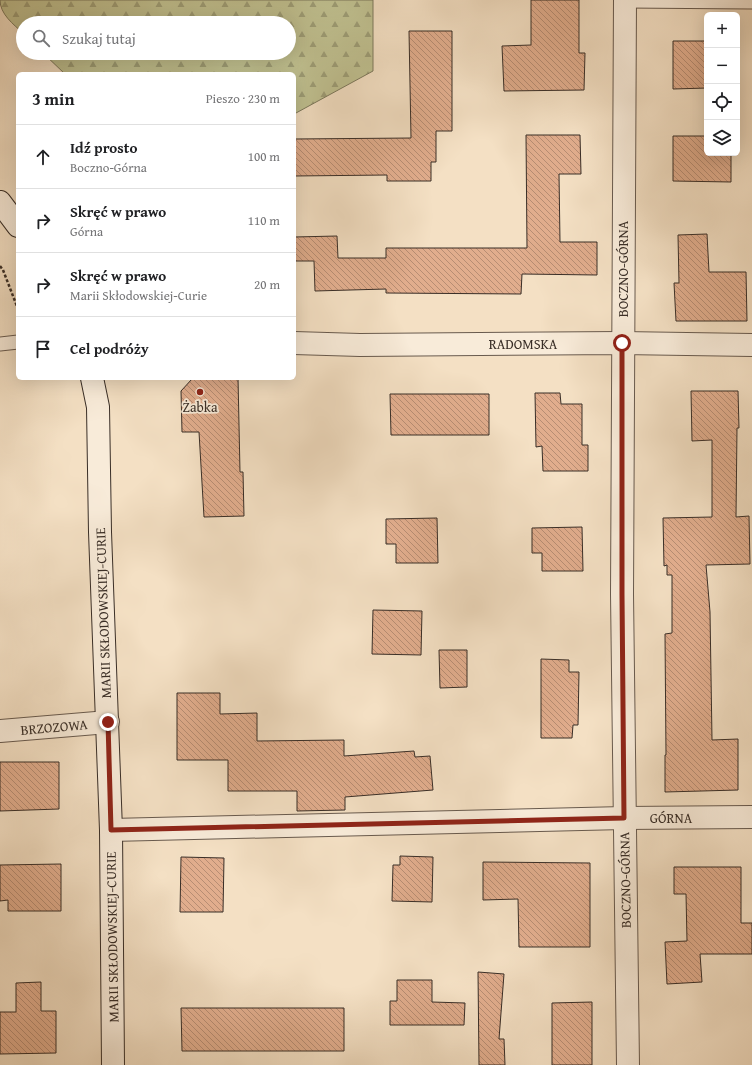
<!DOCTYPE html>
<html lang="pl">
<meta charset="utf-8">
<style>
body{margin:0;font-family:"Gentium Book Plus",serif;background:#f2f2f2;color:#202124}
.controls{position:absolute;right:12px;top:12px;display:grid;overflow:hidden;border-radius:6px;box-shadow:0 4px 16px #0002}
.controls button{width:36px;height:36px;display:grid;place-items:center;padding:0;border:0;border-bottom:1px solid #e0e0e0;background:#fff;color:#202124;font:20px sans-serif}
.stop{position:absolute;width:12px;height:12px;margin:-9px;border:3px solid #8f2418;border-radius:50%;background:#fff}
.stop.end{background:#8f2418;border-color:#fff;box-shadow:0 1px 4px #0008}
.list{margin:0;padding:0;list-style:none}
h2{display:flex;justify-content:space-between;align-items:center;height:52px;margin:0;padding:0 16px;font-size:17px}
h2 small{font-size:13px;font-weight:400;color:#757577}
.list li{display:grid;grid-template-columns:26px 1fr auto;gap:12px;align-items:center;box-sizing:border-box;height:64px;padding:0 16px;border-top:1px solid #e0e0e0}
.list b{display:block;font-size:15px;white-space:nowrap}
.list p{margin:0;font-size:13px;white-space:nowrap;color:#757577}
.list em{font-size:13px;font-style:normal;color:#757577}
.icon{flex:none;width:22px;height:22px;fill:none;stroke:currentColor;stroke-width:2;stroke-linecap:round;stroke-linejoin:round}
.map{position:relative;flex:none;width:752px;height:1065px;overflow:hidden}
.search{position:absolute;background:#fff;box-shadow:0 4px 16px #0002;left:16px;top:16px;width:280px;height:44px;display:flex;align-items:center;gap:10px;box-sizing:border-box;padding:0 14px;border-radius:22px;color:#757577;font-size:15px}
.panel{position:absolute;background:#fff;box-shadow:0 4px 16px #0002;left:16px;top:72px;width:280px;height:308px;border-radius:6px}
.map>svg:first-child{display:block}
.forest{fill:url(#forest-firs);stroke:#7c785c}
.building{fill:url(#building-back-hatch);stroke:#392e27}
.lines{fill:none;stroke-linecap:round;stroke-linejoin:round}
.lane-casing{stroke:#685a4e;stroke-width:15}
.street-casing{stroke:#685a4e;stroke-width:24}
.secondary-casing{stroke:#392e27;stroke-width:24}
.path{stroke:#392e27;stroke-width:2.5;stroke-dasharray:3 2;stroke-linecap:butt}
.lane{stroke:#f8ebd9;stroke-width:13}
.street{stroke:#f8ebd9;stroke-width:22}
.secondary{stroke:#f8ebd9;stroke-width:22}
.route{stroke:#8f2418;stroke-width:5}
.poi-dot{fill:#8f2418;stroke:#f8ebd9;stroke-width:1.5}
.labels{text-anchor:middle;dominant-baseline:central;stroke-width:3.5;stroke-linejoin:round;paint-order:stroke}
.street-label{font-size:14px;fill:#392e27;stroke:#f8ebd9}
.poi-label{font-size:14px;fill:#392e27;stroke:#f8ebd9}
</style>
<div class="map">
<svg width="752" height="1065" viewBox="0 0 752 1065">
<defs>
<pattern id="forest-firs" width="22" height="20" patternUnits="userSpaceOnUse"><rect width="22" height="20" fill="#c0c191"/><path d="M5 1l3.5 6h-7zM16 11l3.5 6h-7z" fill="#9d9d76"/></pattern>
<pattern id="building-back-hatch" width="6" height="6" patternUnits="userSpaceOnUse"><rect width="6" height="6" fill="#e1ad8d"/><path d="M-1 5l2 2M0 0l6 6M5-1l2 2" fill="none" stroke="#b78d73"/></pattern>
</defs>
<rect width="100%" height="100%" fill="#f4e0c4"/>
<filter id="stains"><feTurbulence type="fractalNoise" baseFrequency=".005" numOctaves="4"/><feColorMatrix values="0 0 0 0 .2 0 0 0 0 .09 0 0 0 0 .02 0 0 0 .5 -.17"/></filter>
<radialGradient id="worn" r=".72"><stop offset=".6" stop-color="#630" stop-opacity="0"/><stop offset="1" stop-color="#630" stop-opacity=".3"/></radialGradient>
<path class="forest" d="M 0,0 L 373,0 L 373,71 L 296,113 L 294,113 L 294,74 L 65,74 L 43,53 L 289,53 L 289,23 L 23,23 L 23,33 C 13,24 0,14 0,0 Z"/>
<g class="building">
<path d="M 531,0 L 579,0 L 579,53 L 585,53 L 584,90 L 504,91 L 502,46 L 531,45 Z"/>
<path d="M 409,31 L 452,31 L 452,131 L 436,131 L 436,162 L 431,162 L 431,181 L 387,181 L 387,175 L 294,176 L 294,139 L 411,138 Z"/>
<path d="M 673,41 L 707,41 L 707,88 L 673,89 Z"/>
<path d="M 526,135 L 580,135 L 581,174 L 559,174 L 560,242 L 597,242 L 597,275 L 522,274 L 521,294 L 386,293 L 386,289 L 315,291 L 314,261 L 294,261 L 294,237 L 337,236 L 338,258 L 386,258 L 386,248 L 527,248 Z"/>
<path d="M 673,136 L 707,136 L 707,153 L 731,153 L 731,182 L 673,181 Z"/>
<path d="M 707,234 L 709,272 L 746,272 L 747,321 L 676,321 L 674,283 L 679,283 L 678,235 Z"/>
<path d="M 238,378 L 240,472 L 243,472 L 244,516 L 204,517 L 199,432 L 182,432 L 181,391 L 192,379 Z"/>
<path d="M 691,391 L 738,391 L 739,428 L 737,428 L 736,517 L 749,516 L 750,564 L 706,565 L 710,612 L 712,740 L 738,739 L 738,790 L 665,792 L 665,755 L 666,755 L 665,634 L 672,633 L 672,575 L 667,575 L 667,565 L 664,566 L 663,518 L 712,517 L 712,440 L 692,441 Z"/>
<path d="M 535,393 L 560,393 L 561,404 L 582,404 L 582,445 L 588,445 L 588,471 L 543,471 L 542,446 L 536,447 Z"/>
<path d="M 390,394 L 489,394 L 489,435 L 391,435 Z"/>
<path d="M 437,518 L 438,563 L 396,563 L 396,544 L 386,544 L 386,519 Z"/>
<path d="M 582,527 L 583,571 L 542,571 L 542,553 L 532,553 L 532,528 Z"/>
<path d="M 373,610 L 422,611 L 421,655 L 372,654 Z"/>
<path d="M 439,650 L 467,650 L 467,687 L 440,688 Z"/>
<path d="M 541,659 L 569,660 L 569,672 L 579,672 L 578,725 L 573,725 L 572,738 L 541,738 Z"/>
<path d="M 177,693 L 220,693 L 220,714 L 257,713 L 257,741 L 344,740 L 344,756 L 414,751 L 415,757 L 430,756 L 433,790 L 345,797 L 345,810 L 297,811 L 297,791 L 228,791 L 228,760 L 177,760 Z"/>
<path d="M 0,762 L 59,762 L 59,809 L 0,811 Z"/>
<path d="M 400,856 L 433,857 L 432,902 L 392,901 L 393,865 L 400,865 Z"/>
<path d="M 181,857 L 224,858 L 223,912 L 180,912 Z"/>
<path d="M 483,862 L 590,863 L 590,947 L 519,947 L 518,899 L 483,900 Z"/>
<path d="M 61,864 L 61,911 L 8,911 L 8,900 L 0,901 L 0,865 Z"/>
<path d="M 674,867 L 741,867 L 741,923 L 752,923 L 752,954 L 700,954 L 702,982 L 667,984 L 665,942 L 687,941 L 686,894 L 674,894 Z"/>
<path d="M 478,972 L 504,974 L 499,1039 L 504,1039 L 505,1065 L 479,1065 Z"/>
<path d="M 397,980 L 432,980 L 432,1002 L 465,1003 L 464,1025 L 390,1025 L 390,1001 L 397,1001 Z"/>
<path d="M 41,982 L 41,1011 L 56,1011 L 56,1053 L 0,1054 L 0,1012 L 16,1012 L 16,983 Z"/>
<path d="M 592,1002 L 592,1065 L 552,1065 L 552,1003 Z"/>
<path d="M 181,1008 L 344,1008 L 344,1051 L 182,1051 Z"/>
</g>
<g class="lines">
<defs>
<g id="lane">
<path d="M 625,1 L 752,2"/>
<path d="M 0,344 L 18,342"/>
</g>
<g id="street">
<path d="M 625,0 L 622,594 L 628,1065"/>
<path d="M 294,343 L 360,345 L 622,343 L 752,345"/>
<path d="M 0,731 L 108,722"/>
<path d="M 111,830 L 624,818 L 752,817"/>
</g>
<g id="secondary">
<path d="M 0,202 L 18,226"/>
<path d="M 92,378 L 98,407 L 100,532 L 111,830 L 113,1065"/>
</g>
</defs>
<use href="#lane" class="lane-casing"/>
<use href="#street" class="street-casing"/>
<use href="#secondary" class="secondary-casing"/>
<path class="path" d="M 0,266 L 3,270 L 18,309"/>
<use href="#lane" class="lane"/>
<use href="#street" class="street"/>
<use href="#secondary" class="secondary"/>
</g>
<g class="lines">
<path class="route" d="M 108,722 L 111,830 L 624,818 L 622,594 L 622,343"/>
</g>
<circle class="poi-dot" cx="200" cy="392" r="4"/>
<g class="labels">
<g class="street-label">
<text transform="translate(623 269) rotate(-90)">BOCZNO-GÓRNA</text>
<text x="523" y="344">RADOMSKA</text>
<text transform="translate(103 613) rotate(-92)">MARII SKŁODOWSKIEJ-CURIE</text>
<text transform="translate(54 727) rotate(-5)">BRZOZOWA</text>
<text x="671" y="818">GÓRNA</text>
<text transform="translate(625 880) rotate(-91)">BOCZNO-GÓRNA</text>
<text transform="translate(112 937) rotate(-91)">MARII SKŁODOWSKIEJ-CURIE</text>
</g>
<g class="poi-label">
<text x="200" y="407">Żabka</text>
</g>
</g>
<rect width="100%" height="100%" filter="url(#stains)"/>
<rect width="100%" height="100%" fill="url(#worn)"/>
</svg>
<div class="controls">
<button>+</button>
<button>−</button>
<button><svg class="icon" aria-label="locate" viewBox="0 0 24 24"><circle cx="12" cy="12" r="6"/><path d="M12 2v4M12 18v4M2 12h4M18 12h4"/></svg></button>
<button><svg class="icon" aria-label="layers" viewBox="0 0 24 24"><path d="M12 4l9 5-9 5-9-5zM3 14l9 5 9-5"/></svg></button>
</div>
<div class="stop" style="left:622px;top:343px"></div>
<div class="stop end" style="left:108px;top:722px"></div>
<div class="search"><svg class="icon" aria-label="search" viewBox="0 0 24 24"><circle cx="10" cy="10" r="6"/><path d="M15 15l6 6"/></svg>Szukaj tutaj</div>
<section class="panel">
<h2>3 min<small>Pieszo · 230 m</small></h2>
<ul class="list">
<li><svg class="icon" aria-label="ahead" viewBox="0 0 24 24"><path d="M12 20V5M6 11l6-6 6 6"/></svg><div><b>Idź prosto</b><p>Boczno-Górna</p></div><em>100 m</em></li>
<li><svg class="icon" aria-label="right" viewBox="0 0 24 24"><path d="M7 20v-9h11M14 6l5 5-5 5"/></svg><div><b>Skręć w prawo</b><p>Górna</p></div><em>110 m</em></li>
<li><svg class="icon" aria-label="right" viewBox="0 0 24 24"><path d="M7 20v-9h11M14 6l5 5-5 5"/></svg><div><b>Skręć w prawo</b><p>Marii Skłodowskiej-Curie</p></div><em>20 m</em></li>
<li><svg class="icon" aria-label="arrive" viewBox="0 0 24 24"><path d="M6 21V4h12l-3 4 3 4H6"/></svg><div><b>Cel podróży</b></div></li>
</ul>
</section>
</div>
